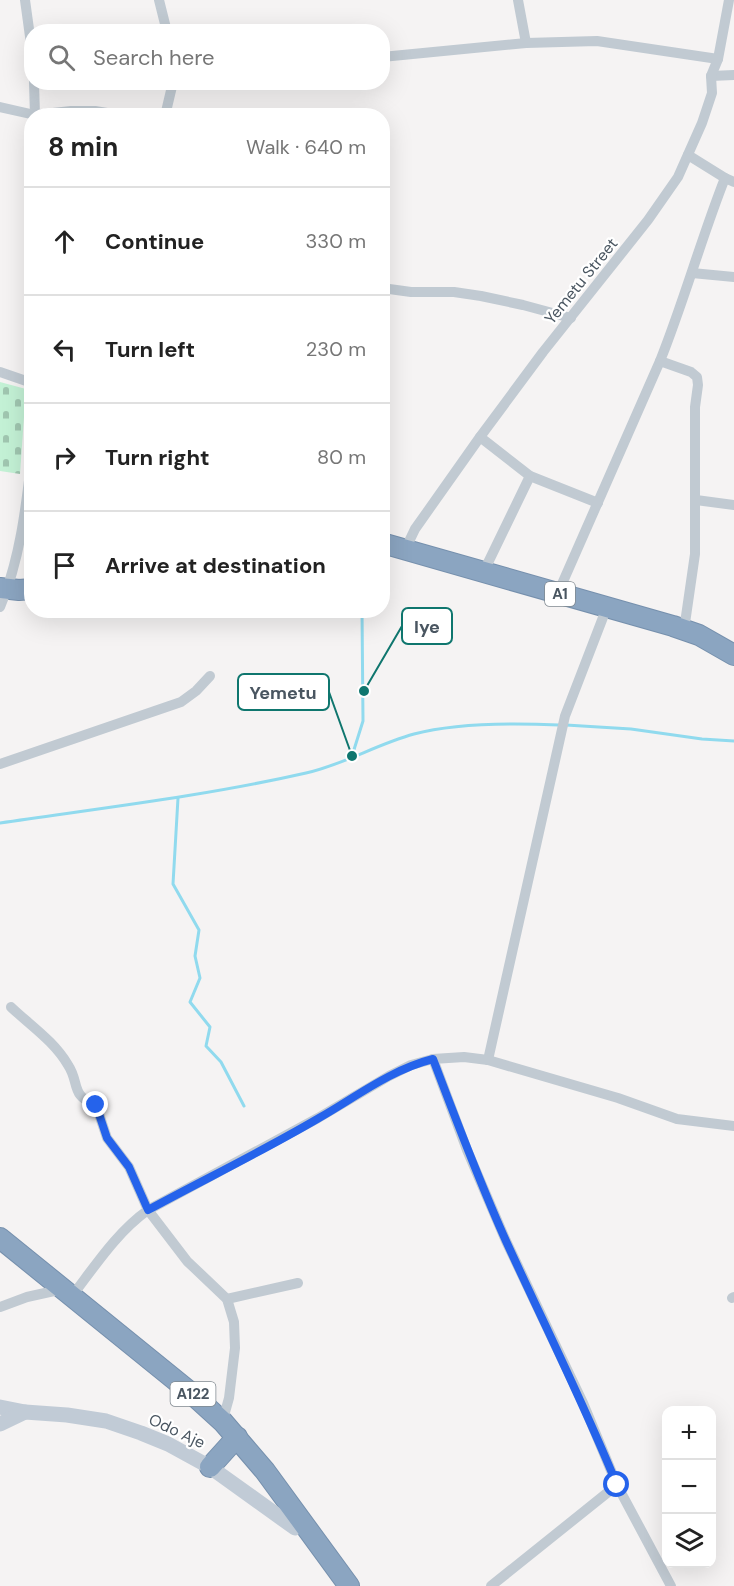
<!DOCTYPE html>
<meta charset="utf-8">
<style>
body{margin:0;font-family:"DM Sans",sans-serif;background:#f2f2f2;color:#222}
.controls{position:absolute;right:18px;bottom:18px;display:grid;overflow:hidden;border-radius:12px;box-shadow:0 6px 24px #0002}
.controls button{width:54px;height:54px;display:grid;place-items:center;padding:0;border:0;border-bottom:2px solid #e0e0e0;background:#fff;color:#222;font:30px sans-serif}
.stop{position:absolute;width:18px;height:18px;margin:-14px;border:4px solid #2563eb;border-radius:50%;background:#fff}
.stop.end{background:#2563eb;border-color:#fff;box-shadow:0 2px 6px #0008}
.list{margin:0;padding:0;list-style:none}
h2{display:flex;justify-content:space-between;align-items:center;height:78px;margin:0;padding:0 24px;font-size:26px}
h2 small{font-size:20px;font-weight:400;color:#767676}
.list li{display:grid;grid-template-columns:39px 1fr auto;gap:18px;align-items:center;box-sizing:border-box;height:108px;padding:0 24px;border-top:2px solid #e0e0e0}
.list b{display:block;font-size:22px;white-space:nowrap}
.list em{font-size:20px;font-style:normal;color:#767676}
.icon{flex:none;width:33px;height:33px;fill:none;stroke:currentColor;stroke-width:2;stroke-linecap:round;stroke-linejoin:round}
.map{position:relative;flex:none;width:734px;height:1586px;overflow:hidden}
.search{position:absolute;background:#fff;box-shadow:0 6px 24px #0002;left:24px;top:24px;width:366px;height:66px;display:flex;align-items:center;gap:15px;box-sizing:border-box;padding:0 21px;border-radius:24px;color:#767676;font-size:22px}
.panel{position:absolute;background:#fff;box-shadow:0 6px 24px #0002;left:24px;top:108px;width:366px;height:510px;border-radius:24px}
.map>svg:first-child{display:block}
.cemetery{fill:url(#cemetery-stones)}
.lines{fill:none;stroke-linecap:round;stroke-linejoin:round}
.stream{stroke:#90daee;stroke-width:3}
.highway-casing{stroke:#7690ad;stroke-width:22}
.street{stroke:#c1cad2;stroke-width:10}
.secondary{stroke:#c1cbd6;stroke-width:15}
.highway{stroke:#8ba5c1;stroke-width:20}
.route{stroke:#2563eb;stroke-width:8}
.labels{text-anchor:middle;dominant-baseline:central;stroke-width:4.5;stroke-linejoin:round;paint-order:stroke}
.shield{fill:#fff;stroke:#808990;stroke-width:1.5}
.shield-label{font-size:15px;font-weight:bold;fill:#4a5661}
.street-label{font-size:16px;fill:#4a5661;stroke:#fff}
.leader{fill:none;stroke:#0f766e;stroke-width:2}
.callout-dot{fill:#0f766e;stroke:#fff;stroke-width:2}
.callout{fill:#fff;stroke:#0f766e;stroke-width:2}
.callout-label{font-size:18px;text-anchor:middle;font-weight:bold;fill:#4a5661}
</style>
<div class="map">
<svg width="734" height="1586" viewBox="0 0 734 1586">
<defs>
<pattern id="cemetery-stones" width="16" height="16" patternUnits="userSpaceOnUse" patternTransform="scale(1.5)"><rect width="16" height="16" fill="#c3f1d5"/><path d="M2 7V4a2 2 0 0 1 4 0v3zM10 15v-3a2 2 0 0 1 4 0v3z" fill="#a0c6b0"/></pattern>
</defs>
<rect width="100%" height="100%" fill="#f5f3f3"/>
<path class="cemetery" d="M 0,382 L 26,389 L 20,474 L 0,471 Z"/>
<g class="lines">
<g class="stream">
<path d="M 566,725 L 631,729 L 702,739 L 734,741"/>
<path d="M 352,756 L 363,721 L 362,610"/>
<path d="M 178,798 L 173,884 L 199,930 L 195,956 L 200,978 L 190,1002 L 210,1027 L 206,1046 L 221,1062 L 244,1106"/>
<path d="M 0,823 C 102,808 205,796 306,773 C 343,765 377,744 414,734 C 455,723 516,723 559,725"/>
</g>
<defs>
<g id="highway">
<path d="M 382,543 L 673,626 L 699,635 L 734,655"/>
<path d="M 0,588 L 19,590 L 32,589"/>
<path d="M 0,1238 L 190,1392 L 223,1422 L 265,1471 L 349,1586"/>
<path d="M 210,1467 L 237,1437"/>
</g>
</defs>
<use href="#highway" class="highway-casing"/>
<g class="street">
<path d="M 25,0 L 32,51"/>
<path d="M 159,0 L 167,32"/>
<path d="M 518,0 L 526,43"/>
<path d="M 382,57 L 526,43 L 597,41 L 718,59"/>
<path d="M 711,76 L 734,75"/>
<path d="M 34,82 L 35,116"/>
<path d="M 0,107 L 35,115 L 71,111 L 95,111 L 125,116"/>
<path d="M 165,116 L 173,82"/>
<path d="M 688,155 L 725,178 L 734,182"/>
<path d="M 692,273 L 734,277"/>
<path d="M 382,288 L 411,292 L 454,292 L 481,296 L 523,305 L 571,318"/>
<path d="M 0,372 L 32,383"/>
<path d="M 480,437 L 530,476 L 598,503"/>
<path d="M 696,500 L 734,505"/>
<path d="M 404,552 L 415,529 L 480,437 L 543,352 L 648,220 L 678,177 L 702,123 L 712,93 L 711,76 L 718,59 L 729,0"/>
<path d="M 484,571 L 530,476"/>
<path d="M 558,593 L 660,361"/>
<path d="M 0,607 C 20,560 26,507 32,456"/>
<path d="M 684,630 L 695,554 L 695,407 L 698,385 L 697,377 L 691,372 L 660,361 C 684,301 701,239 725,178"/>
<path d="M 0,764 L 181,702 L 196,691 L 210,676"/>
<path d="M 11,1007 C 31,1026 54,1041 68,1065 C 80,1083 70,1096 96,1105 L 107,1138 L 129,1167 L 148,1210 L 187,1261 L 227,1299 L 234,1322 L 235,1348 L 229,1398 L 222,1423"/>
<path d="M 433,1059 L 467,1150 L 506,1241 L 583,1403 L 617,1485 L 671,1586"/>
<path d="M 488,1060 L 565,716 L 607,607"/>
<path d="M 72,1296 C 95,1266 117,1232 148,1210 L 318,1118 L 389,1076 L 411,1065 L 433,1059 L 464,1057 L 488,1060 L 618,1098 L 677,1119 L 734,1126"/>
<path d="M 732,1298 L 734,1297"/>
<path d="M 227,1299 L 298,1283"/>
<path d="M 0,1307 L 27,1297 L 54,1291"/>
<path d="M 491,1586 L 617,1485"/>
</g>
<g class="secondary">
<path d="M 0,1407 L 25,1412"/>
<path d="M 0,1424 L 25,1412 L 67,1415 L 106,1421 L 141,1433 L 168,1444 L 210,1467 L 295,1528"/>
</g>
<use href="#highway" class="highway"/>
</g>
<g class="lines">
<path class="route" d="M 96,1105 L 107,1138 L 129,1167 L 148,1210 C 205,1179 263,1151 319,1118 C 356,1097 390,1070 433,1059 C 456,1120 479,1181 506,1241 C 543,1322 583,1402 617,1485"/>
</g>
<g class="labels">
<g class="shield">
<rect x="545" y="582" width="30" height="24" rx="4.5"/>
<rect x="170.5" y="1382" width="45" height="24" rx="4.5"/>
</g>
<g class="shield-label">
<text x="560" y="594">A1</text>
<text x="193" y="1394">A122</text>
</g>
<g class="street-label">
<text transform="translate(581 281) rotate(-51)">Yemetu Street</text>
<text transform="translate(177 1431) rotate(25)">Odo Aje</text>
</g>
</g>
<path class="leader" d="M364 691L402 626M352 756L329 692"/>
<g class="callout-dot">
<circle cx="364" cy="691" r="6"/>
<circle cx="352" cy="756" r="6"/>
</g>
<g class="callout">
<rect x="402" y="608" width="50" height="36" rx="6"/>
<rect x="238" y="674" width="91" height="36" rx="6"/>
</g>
<g class="callout-label">
<text x="427" y="633">Iye</text>
<text x="283" y="699">Yemetu</text>
</g>
</svg>
<div class="controls">
<button>+</button>
<button>−</button>
<button><svg class="icon" aria-label="layers" viewBox="0 0 24 24"><path d="M12 4l9 5-9 5-9-5zM3 14l9 5 9-5"/></svg></button>
</div>
<div class="stop" style="left:617px;top:1485px"></div>
<div class="stop end" style="left:96px;top:1105px"></div>
<div class="search"><svg class="icon" aria-label="search" viewBox="0 0 24 24"><circle cx="10" cy="10" r="6"/><path d="M15 15l6 6"/></svg>Search here</div>
<section class="panel">
<h2>8 min<small>Walk · 640 m</small></h2>
<ul class="list">
<li><svg class="icon" aria-label="ahead" viewBox="0 0 24 24"><path d="M12 20V5M6 11l6-6 6 6"/></svg><div><b>Continue</b></div><em>330 m</em></li>
<li><svg class="icon" aria-label="left" viewBox="0 0 24 24"><path d="M17 20v-9H6M10 6l-5 5 5 5"/></svg><div><b>Turn left</b></div><em>230 m</em></li>
<li><svg class="icon" aria-label="right" viewBox="0 0 24 24"><path d="M7 20v-9h11M14 6l5 5-5 5"/></svg><div><b>Turn right</b></div><em>80 m</em></li>
<li><svg class="icon" aria-label="arrive" viewBox="0 0 24 24"><path d="M6 21V4h12l-3 4 3 4H6"/></svg><div><b>Arrive at destination</b></div></li>
</ul>
</section>
</div>
